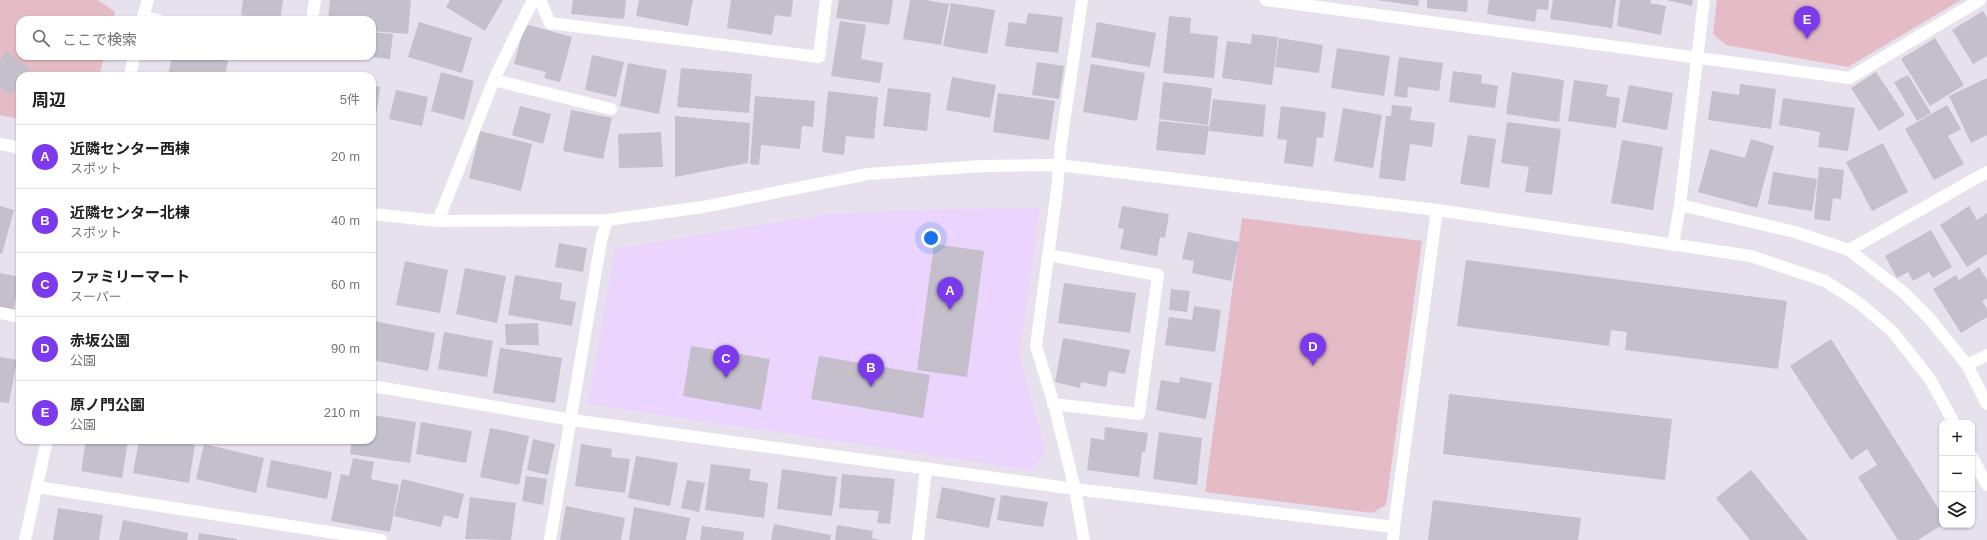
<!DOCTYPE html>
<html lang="ja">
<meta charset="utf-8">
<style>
body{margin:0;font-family:Helvetica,"Noto Sans JP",sans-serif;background:#f2f2f2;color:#202124}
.controls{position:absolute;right:12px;bottom:12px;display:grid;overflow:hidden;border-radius:8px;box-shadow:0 1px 3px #0004}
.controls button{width:36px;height:36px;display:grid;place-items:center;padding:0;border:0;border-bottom:1px solid #e0e0e0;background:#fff;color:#202124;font:20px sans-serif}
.you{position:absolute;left:931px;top:238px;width:14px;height:14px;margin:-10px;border:3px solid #fff;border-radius:50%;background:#1a73e8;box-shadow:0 0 0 6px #1a73e833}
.badge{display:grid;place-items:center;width:26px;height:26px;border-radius:50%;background:#7c3aed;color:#fff;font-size:13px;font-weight:700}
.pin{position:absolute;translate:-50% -33px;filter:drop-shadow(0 1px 2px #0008)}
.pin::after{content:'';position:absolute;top:21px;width:14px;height:12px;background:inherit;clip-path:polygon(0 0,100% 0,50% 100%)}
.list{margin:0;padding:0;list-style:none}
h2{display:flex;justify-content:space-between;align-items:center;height:52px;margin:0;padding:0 16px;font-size:17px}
h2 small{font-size:13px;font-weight:400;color:#757577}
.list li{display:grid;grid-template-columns:26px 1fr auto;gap:12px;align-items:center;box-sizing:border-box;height:64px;padding:0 16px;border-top:1px solid #e0e0e0}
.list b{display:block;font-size:15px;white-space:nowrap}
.list p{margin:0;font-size:13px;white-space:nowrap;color:#757577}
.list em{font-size:13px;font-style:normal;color:#757577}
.icon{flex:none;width:22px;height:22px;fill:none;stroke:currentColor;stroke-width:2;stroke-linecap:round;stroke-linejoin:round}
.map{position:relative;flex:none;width:1987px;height:540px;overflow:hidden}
.search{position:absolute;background:#fff;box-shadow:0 1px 3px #0004;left:16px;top:16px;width:360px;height:44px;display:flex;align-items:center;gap:10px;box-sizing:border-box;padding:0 14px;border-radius:12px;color:#757577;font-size:15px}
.panel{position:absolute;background:#fff;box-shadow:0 1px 3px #0004;left:16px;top:72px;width:360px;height:372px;border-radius:12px}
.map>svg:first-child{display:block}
.commercial{fill:#ebd4fe}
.green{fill:#e5bcc5}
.building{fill:#c4bfca}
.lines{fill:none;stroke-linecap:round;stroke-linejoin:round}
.minor{stroke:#fff;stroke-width:12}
.tertiary{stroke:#fff;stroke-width:12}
</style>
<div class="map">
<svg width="1987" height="540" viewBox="0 0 1987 540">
<rect width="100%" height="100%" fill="#e7e0ed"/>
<path class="commercial" d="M 1040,208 L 1019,355 L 1045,450 L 1032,470 L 588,404 L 615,249 L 828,214 L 945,209 Z"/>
<g class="green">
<path d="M 0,0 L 98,0 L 115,12 L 113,20 L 20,20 L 20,56 L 104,56 L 99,76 L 20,76 L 20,119 L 0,115 Z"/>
<path d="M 1717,0 L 1961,0 L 1848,67 L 1726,45 L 1713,34 Z"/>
<path d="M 1242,218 L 1422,241 L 1386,505 L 1372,513 L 1205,492 Z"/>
</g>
<g class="building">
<path d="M 243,0 L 283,0 L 280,20 L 241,15 Z"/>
<path d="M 330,0 L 411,0 L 408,34 L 372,31 L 372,20 L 328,20 Z"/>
<path d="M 450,0 L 503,0 L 485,31 L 446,7 Z"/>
<path d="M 573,0 L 626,0 L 624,19 L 571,14 Z"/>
<path d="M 639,0 L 693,0 L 688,26 L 636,16 Z"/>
<path d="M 731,0 L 793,0 L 791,17 L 775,15 L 772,35 L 727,28 Z"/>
<path d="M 839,0 L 893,0 L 889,25 L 836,18 Z"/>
<path d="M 910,0 L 925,0 L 949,4 L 941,45 L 903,39 Z"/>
<path d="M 1377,0 L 1419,0 L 1418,6 Z"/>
<path d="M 1427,0 L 1468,0 L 1467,12 L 1427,8 Z"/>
<path d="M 1489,0 L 1549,0 L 1548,10 L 1537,9 L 1535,22 L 1487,14 Z"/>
<path d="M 1553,0 L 1616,0 L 1612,28 L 1550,19 Z"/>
<path d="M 1620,0 L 1651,0 L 1650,3 L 1666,6 L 1661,35 L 1617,26 Z"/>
<path d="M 1666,0 L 1693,0 L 1692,6 Z"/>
<path d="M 951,3 L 995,10 L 987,54 L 943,46 Z"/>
<path d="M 1983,11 L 1987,18 L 1987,56 L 1973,64 L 1952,30 Z"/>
<path d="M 1028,13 L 1063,17 L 1058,53 L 1005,46 L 1009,22 L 1026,24 Z"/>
<path d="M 1169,16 L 1191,18 L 1190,33 L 1218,36 L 1214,78 L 1163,73 Z"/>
<path d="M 840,21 L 866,25 L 861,59 L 883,63 L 880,83 L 831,76 Z"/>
<path d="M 419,22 L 472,38 L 462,73 L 408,57 Z"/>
<path d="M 1097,22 L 1156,33 L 1150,67 L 1091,57 Z"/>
<path d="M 525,24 L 572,37 L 560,82 L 544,78 L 546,72 L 514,64 Z"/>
<path d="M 372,32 L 393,34 L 390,59 L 372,57 Z"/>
<path d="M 1252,34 L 1278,37 L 1272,85 L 1222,78 L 1227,41 L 1251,44 Z"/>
<path d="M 1279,38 L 1323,45 L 1319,73 L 1275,67 Z"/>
<path d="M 1935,38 L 1964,85 L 1930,106 L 1901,59 Z"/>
<path d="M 1337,48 L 1390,56 L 1384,96 L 1331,88 Z"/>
<path d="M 6,51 L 30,68 L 24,76 L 20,76 L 20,82 L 11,95 L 0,87 L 0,61 Z"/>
<path d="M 592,55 L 624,62 L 616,97 L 585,90 Z"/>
<path d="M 172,56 L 197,56 L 228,61 L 225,76 L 168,76 Z"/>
<path d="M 1399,57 L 1443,63 L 1439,91 L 1408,87 L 1407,98 L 1394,96 Z"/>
<path d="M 1037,62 L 1064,66 L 1059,99 L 1032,95 Z"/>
<path d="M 628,63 L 667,70 L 659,114 L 620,106 Z"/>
<path d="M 1091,64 L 1145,73 L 1137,121 L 1083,112 Z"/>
<path d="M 681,68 L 752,74 L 749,113 L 677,107 Z"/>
<path d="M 1453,71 L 1482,75 L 1481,83 L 1498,86 L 1495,108 L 1449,102 Z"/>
<path d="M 441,72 L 474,81 L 464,120 L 431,111 Z"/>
<path d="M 1512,72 L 1564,80 L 1559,122 L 1506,114 Z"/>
<path d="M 1876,72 L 1905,115 L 1879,131 L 1851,88 Z"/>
<path d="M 1908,75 L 1931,113 L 1917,121 L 1894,82 Z"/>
<path d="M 952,77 L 996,85 L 990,118 L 946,110 Z"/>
<path d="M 1987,78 L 1987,135 L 1971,143 L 1949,96 Z"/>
<path d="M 1574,80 L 1608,85 L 1606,96 L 1620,98 L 1616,128 L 1568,121 Z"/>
<path d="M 1163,82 L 1212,88 L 1208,125 L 1159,119 Z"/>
<path d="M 1740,84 L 1776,89 L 1771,129 L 1708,120 L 1712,91 L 1739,95 Z"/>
<path d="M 1629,85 L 1673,93 L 1667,130 L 1622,122 Z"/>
<path d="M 372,86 L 380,87 L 375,124 L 372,123 Z"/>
<path d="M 888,88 L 931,93 L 927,131 L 883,126 Z"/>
<path d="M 396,90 L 428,97 L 422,126 L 389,119 Z"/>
<path d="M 828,91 L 878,97 L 874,139 L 846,136 L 844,155 L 822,152 Z"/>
<path d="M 998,93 L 1055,101 L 1049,140 L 993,132 Z"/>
<path d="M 755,96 L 815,101 L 813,127 L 802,126 L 800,149 L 761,145 L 759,165 L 750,164 Z"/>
<path d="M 1783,98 L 1855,108 L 1848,151 L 1818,147 L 1820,132 L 1779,125 Z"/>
<path d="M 1213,99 L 1266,105 L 1263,137 L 1209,131 Z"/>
<path d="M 1392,105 L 1412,107 L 1410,120 L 1435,123 L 1432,147 L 1410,144 L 1405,181 L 1379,178 L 1386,116 L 1391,116 Z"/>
<path d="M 1947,105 L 1961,129 L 1948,136 L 1964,164 L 1934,180 L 1905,129 Z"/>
<path d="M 520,106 L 551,114 L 543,144 L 512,135 Z"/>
<path d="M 1281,106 L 1326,112 L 1323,138 L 1317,137 L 1313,167 L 1284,163 L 1287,140 L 1277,139 Z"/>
<path d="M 1343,108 L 1382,115 L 1373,168 L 1334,161 Z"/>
<path d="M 571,110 L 612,118 L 603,159 L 563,151 Z"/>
<path d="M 675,116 L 750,123 L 748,163 L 675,177 Z"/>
<path d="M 1159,121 L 1209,126 L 1205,155 L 1156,150 Z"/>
<path d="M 1507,122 L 1561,129 L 1552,195 L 1525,192 L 1529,167 L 1501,163 Z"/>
<path d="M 480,131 L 532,144 L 521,191 L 469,178 Z"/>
<path d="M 661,132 L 663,167 L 619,168 L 618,134 Z"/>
<path d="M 1468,135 L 1496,139 L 1489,188 L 1460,184 Z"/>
<path d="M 1751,139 L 1774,146 L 1757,208 L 1698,192 L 1710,149 L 1745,158 Z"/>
<path d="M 1622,140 L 1663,147 L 1653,210 L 1611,203 Z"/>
<path d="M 1883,143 L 1908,192 L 1872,211 L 1846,162 Z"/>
<path d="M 1819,167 L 1844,170 L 1841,199 L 1833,198 L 1830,221 L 1814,219 Z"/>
<path d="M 1773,172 L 1817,179 L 1812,211 L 1768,204 Z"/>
<path d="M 0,206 L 14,210 L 2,254 L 0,253 Z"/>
<path d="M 1122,206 L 1169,214 L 1165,238 L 1160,237 L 1157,256 L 1120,249 L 1124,229 L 1118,228 Z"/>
<path d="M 1969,206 L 1977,220 L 1987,213 L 1987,254 L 1967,267 L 1940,225 Z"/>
<path d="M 1931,230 L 1952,267 L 1933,278 L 1929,272 L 1913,281 L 1908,272 L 1897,278 L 1885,256 Z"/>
<path d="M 1188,232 L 1239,242 L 1231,281 L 1192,273 L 1194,261 L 1182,259 Z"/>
<path d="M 559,243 L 587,248 L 583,272 L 555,267 Z"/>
<path d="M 934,244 L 984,251 L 967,377 L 917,370 Z"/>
<path d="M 1466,260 L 1787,301 L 1778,369 L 1625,350 L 1627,332 L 1611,330 L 1609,346 L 1457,326 Z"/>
<path d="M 405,261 L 448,270 L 440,313 L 396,305 Z"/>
<path d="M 1979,267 L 1987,280 L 1987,298 L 1982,301 L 1987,309 L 1987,317 L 1961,333 L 1933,289 L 1956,275 L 1959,280 Z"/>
<path d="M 465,268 L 506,276 L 497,323 L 456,314 Z"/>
<path d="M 0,273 L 20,277 L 13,312 L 0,309 Z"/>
<path d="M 515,275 L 562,283 L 560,299 L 576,302 L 572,326 L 508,315 Z"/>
<path d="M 1064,283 L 1136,293 L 1130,333 L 1058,323 Z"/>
<path d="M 1171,289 L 1190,291 L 1187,312 L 1169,310 Z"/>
<path d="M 1194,306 L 1221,310 L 1215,352 L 1165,345 L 1169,317 L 1192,320 Z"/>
<path d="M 374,321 L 435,333 L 428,371 L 372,360 L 372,330 Z"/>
<path d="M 538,323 L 539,345 L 506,345 L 505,324 Z"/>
<path d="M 444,332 L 493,341 L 487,377 L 438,369 Z"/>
<path d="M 1063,338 L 1130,350 L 1125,374 L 1109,371 L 1106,387 L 1081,382 L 1080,388 L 1055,382 Z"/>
<path d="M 1831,339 L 1942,514 L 1942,525 L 1918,540 L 1898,540 L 1858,477 L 1877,465 L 1867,449 L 1851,460 L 1790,366 Z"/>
<path d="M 691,346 L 770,359 L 761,410 L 683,396 Z"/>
<path d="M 500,348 L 562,358 L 555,403 L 493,393 Z"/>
<path d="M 819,356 L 930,375 L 923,418 L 811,399 Z"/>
<path d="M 0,357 L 17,360 L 9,403 L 0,402 Z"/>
<path d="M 1180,377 L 1212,383 L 1206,419 L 1156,410 L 1161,380 L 1179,383 Z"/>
<path d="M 1449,394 L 1672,419 L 1665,480 L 1443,454 Z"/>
<path d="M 372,415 L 416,422 L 410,463 L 350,454 L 352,440 L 372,440 Z"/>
<path d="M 421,422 L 472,431 L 466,463 L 416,454 Z"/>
<path d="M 1105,427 L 1148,433 L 1145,452 L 1142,452 L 1139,477 L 1087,470 L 1091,438 L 1104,440 Z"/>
<path d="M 490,428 L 529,436 L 519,485 L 480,477 Z"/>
<path d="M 1159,432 L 1202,438 L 1197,485 L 1153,479 Z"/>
<path d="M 533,439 L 555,444 L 548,475 L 527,470 Z"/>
<path d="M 86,440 L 114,440 L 128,442 L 122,478 L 81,471 Z"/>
<path d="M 139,440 L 165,440 L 195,445 L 189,483 L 133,473 Z"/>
<path d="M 204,444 L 264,458 L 256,493 L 196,479 Z"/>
<path d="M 581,444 L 612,449 L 611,457 L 630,459 L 625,493 L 575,486 Z"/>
<path d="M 636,456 L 678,463 L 670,506 L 628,498 Z"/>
<path d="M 353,458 L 374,462 L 371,479 L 399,485 L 390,532 L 331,521 L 341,474 L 349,476 Z"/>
<path d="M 271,460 L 332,472 L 327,499 L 266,487 Z"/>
<path d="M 711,464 L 751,469 L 749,480 L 768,483 L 764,518 L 705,510 Z"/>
<path d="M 782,469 L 837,477 L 832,516 L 777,509 Z"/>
<path d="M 1751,470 L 1808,540 L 1750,540 L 1716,498 Z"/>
<path d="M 842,474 L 895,479 L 890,524 L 877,523 L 879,511 L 839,508 Z"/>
<path d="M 526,476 L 547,479 L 543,505 L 522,501 Z"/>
<path d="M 402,479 L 464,494 L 458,519 L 444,515 L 441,527 L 394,516 Z"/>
<path d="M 687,480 L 705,483 L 699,512 L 681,508 Z"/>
<path d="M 942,487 L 995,498 L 989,528 L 936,518 Z"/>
<path d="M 1001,495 L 1048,502 L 1043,527 L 997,520 Z"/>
<path d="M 470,497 L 516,503 L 511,540 L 465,539 Z"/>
<path d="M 1433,500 L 1581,518 L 1578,540 L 1428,540 Z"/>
<path d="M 566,506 L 625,518 L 621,540 L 560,540 Z"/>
<path d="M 634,507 L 690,518 L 686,540 L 629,540 Z"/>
<path d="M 58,508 L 103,515 L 99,540 L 53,540 Z"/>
<path d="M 123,520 L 188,533 L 187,540 L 119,540 Z"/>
<path d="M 774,524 L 831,535 L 830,540 L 771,540 Z"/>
<path d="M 837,525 L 873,531 L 872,538 L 880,540 L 835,540 Z"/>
<path d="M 702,526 L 744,532 L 743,540 L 700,540 Z"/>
<path d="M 199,533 L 237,539 L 237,540 L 198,540 Z"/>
</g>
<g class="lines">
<g class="minor">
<path d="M 540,0 L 550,23 L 819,57 L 826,0"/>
<path d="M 1082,0 L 1061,144 L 1057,189 L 1036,346 L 1055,408 L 1075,489 L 1084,540"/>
<path d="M 1266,0 L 1849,78 L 1980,0"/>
<path d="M 143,17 L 158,20"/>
<path d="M 312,20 L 315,0"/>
<path d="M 494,80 L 611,109"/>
<path d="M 1680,205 L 1795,232 L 1849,250 L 1987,172"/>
<path d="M 438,221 L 496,75 L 533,0"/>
<path d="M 1673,245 L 1680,205 L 1704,0"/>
<path d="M 1849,250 L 1903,292 L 1930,319 L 1967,365 L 1987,355"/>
<path d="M 1048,255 L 1158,275 L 1139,414 L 1053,404"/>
<path d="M 0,313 L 20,317"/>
<path d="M 1967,365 L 1987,404"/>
<path d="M 372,386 L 572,420 L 1075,489 L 1394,527 L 1437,210"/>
<path d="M 37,487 L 381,540"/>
<path d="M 550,540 L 601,241 L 607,220"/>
<path d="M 918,540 L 926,469"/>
<path d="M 1393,540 L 1394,527"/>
</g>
<g class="tertiary">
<path d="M 142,20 L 148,0"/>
<path d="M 130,76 L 134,56"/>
<path d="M 0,144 L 20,148"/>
<path d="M 372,214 L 438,221 L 607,220 L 703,207 L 868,174 L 982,166 L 1058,165 L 1437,210 L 1751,256 L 1825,281 L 1859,303 L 1892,331 L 1930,379 L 1954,423"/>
<path d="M 1972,457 L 1987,485"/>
<path d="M 25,540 L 47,440"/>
</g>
</g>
</svg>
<div class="controls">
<button>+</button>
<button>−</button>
<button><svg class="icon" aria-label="layers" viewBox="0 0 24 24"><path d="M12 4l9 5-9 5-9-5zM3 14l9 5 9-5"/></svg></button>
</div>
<div class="you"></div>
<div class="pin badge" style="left:950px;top:310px">A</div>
<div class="pin badge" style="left:871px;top:387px">B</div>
<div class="pin badge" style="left:726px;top:378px">C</div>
<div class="pin badge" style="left:1313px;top:366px">D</div>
<div class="pin badge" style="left:1807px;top:39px">E</div>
<div class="search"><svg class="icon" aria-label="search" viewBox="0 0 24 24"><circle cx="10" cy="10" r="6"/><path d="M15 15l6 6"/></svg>ここで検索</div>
<section class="panel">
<h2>周辺<small>5件</small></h2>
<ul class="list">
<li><span class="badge">A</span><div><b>近隣センター西棟</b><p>スポット</p></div><em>20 m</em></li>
<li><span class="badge">B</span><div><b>近隣センター北棟</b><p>スポット</p></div><em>40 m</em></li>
<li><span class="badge">C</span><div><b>ファミリーマート</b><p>スーパー</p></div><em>60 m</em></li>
<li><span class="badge">D</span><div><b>赤坂公園</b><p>公園</p></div><em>90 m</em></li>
<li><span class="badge">E</span><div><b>原ノ門公園</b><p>公園</p></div><em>210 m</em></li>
</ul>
</section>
</div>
